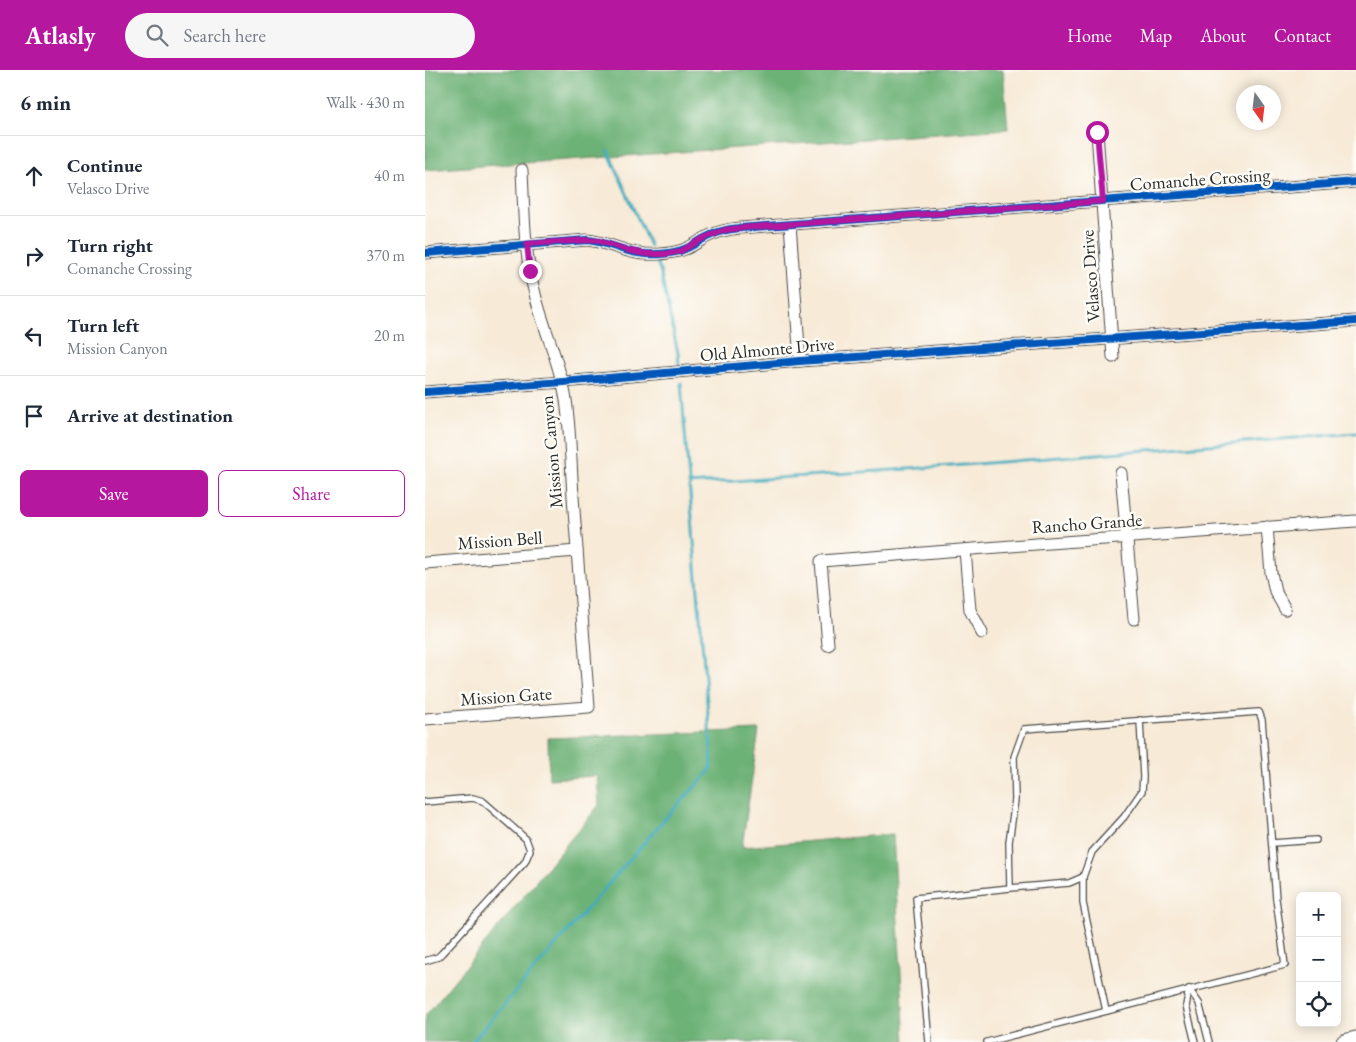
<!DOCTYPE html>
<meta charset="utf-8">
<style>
body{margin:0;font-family:"EB Garamond",serif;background:#f6f6f7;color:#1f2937}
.controls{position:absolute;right:15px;bottom:15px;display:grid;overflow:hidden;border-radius:8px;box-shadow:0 2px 12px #0003}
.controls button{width:45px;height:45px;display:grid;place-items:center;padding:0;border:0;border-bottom:1px solid #e0e1e3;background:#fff;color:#1f2937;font:25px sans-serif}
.compass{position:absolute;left:811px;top:15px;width:45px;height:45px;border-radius:50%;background:#fff;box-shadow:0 2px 12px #0003;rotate:166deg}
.stop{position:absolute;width:15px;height:15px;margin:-11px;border:4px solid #b5179e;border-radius:50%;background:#fff}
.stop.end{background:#b5179e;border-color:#fff;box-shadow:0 1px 5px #0008}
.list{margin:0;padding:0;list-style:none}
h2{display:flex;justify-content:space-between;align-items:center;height:65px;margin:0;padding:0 20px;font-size:21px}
h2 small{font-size:16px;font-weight:400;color:#747a83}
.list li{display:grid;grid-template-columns:32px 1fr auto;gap:15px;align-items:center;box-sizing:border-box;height:80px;padding:0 20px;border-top:1px solid #e0e1e3}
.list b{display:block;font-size:19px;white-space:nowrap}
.list p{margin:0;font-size:16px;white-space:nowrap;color:#747a83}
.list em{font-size:16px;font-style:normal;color:#747a83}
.actions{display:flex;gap:10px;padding:15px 20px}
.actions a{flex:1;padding:11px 0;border:1px solid #b5179e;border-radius:8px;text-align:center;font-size:18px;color:#b5179e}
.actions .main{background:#b5179e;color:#fff}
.icon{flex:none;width:28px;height:28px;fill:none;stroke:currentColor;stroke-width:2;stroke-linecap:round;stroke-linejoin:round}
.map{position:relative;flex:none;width:931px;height:972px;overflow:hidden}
header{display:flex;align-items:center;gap:30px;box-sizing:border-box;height:70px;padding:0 25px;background:#b5179e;color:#fff}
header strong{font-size:24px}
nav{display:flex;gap:28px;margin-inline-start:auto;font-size:18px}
.search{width:350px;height:45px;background:#f6f6f7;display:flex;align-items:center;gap:12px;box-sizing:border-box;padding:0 18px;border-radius:28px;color:#747a83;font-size:19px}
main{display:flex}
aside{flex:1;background:#fff}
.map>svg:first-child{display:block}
.forest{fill:#6cb176;stroke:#4c6e50}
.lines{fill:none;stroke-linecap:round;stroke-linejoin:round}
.stream{stroke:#40acbe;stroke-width:3}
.lane-casing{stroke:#4a4845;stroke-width:8}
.street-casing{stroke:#4a4845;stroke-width:13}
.secondary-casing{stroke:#4a4845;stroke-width:17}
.lane{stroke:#fff;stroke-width:5.5}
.street{stroke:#fff;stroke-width:11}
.secondary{stroke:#fff;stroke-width:15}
.cycleway-casing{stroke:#fdfcf7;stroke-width:11}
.cycleway{stroke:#0057b8;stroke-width:8}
.route{stroke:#b5179e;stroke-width:6}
.labels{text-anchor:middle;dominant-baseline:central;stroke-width:5;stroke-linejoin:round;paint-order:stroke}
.street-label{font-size:18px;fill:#2b2b2b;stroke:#fdfcf7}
</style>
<header>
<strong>Atlasly</strong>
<div class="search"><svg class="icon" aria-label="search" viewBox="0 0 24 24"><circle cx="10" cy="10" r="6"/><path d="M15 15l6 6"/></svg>Search here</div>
<nav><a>Home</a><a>Map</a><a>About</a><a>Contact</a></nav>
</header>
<main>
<aside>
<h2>6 min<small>Walk · 430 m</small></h2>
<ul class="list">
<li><svg class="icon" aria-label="ahead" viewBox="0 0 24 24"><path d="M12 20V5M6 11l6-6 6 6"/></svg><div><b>Continue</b><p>Velasco Drive</p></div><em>40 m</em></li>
<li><svg class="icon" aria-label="right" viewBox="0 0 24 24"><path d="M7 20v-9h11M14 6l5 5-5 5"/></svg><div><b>Turn right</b><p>Comanche Crossing</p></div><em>370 m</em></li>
<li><svg class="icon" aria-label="left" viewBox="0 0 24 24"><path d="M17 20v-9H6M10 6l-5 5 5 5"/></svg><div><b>Turn left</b><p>Mission Canyon</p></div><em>20 m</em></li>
<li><svg class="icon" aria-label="arrive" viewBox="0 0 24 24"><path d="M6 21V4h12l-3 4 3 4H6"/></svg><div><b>Arrive at destination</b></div></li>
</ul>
<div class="actions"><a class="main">Save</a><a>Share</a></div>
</aside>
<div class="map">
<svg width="931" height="972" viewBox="0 0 931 972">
<rect width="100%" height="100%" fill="#fdfcf7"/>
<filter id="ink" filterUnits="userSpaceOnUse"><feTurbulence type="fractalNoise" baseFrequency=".02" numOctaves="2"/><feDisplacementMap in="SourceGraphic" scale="10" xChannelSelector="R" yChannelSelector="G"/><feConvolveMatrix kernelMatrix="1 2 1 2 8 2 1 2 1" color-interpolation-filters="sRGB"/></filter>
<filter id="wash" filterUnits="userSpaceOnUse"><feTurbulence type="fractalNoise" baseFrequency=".0096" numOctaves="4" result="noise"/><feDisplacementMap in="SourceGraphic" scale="20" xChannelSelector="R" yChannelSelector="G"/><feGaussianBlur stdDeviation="1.12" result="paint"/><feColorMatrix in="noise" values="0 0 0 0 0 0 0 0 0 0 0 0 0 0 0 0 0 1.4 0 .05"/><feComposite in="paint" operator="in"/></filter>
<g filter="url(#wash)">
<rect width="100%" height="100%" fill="#f7ead7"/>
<g class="forest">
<path d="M 0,0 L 578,0 L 583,59 L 0,100 Z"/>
<path d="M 334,660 L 317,777 L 468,764 L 480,972 L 0,972 L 0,946 L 174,735 L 172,706 L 124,709 L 123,668 Z"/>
</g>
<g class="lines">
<g class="stream">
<path d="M 183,81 L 225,176"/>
<path d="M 232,192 L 235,200 L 253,283 L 254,296"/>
<path d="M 264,414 L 526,396 L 931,363"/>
<path d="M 47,972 L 238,751 L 285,701 L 287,693 L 256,313"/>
</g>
</g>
</g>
<g filter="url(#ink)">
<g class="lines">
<defs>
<g id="lane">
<path d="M 0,732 L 48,728 L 58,731 L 101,769 L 105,780 L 100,792 L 17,883 L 13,887 L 0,891"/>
<path d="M 847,773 L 891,770"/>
<path d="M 585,818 L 644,813 L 658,807"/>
<path d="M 764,919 L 774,933 L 784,972"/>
<path d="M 764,919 L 761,936 L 770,972"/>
<path d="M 681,941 L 658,833 L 658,807 L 667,782 L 699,747 L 717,721 L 718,707 L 715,650"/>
<path d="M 504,972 L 491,828 L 585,818 L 584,772 L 590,730 L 589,687 L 599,659 L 834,642 L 837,650 L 851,829 L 860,895 L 562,972"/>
</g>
<g id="street">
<path d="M 672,62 L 688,287"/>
<path d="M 365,154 L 375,291"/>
<path d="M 0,183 L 162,170 C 176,171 189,177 203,181 C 220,186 237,185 254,181 C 263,179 270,174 278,169 C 290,162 302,159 315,158 L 931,112"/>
<path d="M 0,322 L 138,312 L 375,291 L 931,251"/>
<path d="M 696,403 L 709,549"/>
<path d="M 842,457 L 846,503 L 850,521 L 860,539"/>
<path d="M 540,480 L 545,540 L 557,563"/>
<path d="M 0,493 L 152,481"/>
<path d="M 403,575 L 396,491 L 624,473 L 931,451"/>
<path d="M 0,649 L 164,637 C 159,571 154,505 149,440 C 146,403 146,366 141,330 C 135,293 119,260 110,224 C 99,184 99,141 97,100"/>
</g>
<path id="secondary" d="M 919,972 L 931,969"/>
</defs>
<use href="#lane" class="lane-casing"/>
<use href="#street" class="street-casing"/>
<use href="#secondary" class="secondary-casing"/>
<use href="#lane" class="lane"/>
<use href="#street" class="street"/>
<use href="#secondary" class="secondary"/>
<defs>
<g id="cycleway">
<path d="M 0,183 L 162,170 C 176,171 189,177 203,181 C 220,186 237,185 254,181 C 263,179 270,174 278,169 C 290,162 302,159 315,158 L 931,112"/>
<path d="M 0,322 L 138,312 L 375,291 L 931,251"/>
</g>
</defs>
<use href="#cycleway" class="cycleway-casing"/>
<use href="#cycleway" class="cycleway"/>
</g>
</g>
<g class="lines" filter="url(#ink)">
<path class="route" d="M 105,201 L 102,174 L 162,170 L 174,171 L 205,181 L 222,184 L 240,184 L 256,181 L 279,168 L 300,160 L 315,158 L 678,131 L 672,62"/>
</g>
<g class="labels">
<g class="street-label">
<text transform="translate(775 109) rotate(-4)">Comanche Crossing</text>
<text transform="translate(665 206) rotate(-94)">Velasco Drive</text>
<text transform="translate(342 279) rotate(-5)">Old Almonte Drive</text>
<text transform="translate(126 382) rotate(-95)">Mission Canyon</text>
<text transform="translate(662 453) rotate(-4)">Rancho Grande</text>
<text transform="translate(75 470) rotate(-4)">Mission Bell</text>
<text transform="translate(81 626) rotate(-4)">Mission Gate</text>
</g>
</g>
</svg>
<div class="controls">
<button>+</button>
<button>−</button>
<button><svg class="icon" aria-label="locate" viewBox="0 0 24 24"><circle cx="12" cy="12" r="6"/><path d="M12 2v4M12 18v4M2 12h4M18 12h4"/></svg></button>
</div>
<svg class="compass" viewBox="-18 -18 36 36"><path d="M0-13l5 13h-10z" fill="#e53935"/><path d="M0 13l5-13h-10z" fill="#747a83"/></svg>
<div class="stop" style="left:672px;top:62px"></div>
<div class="stop end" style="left:105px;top:201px"></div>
</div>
</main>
